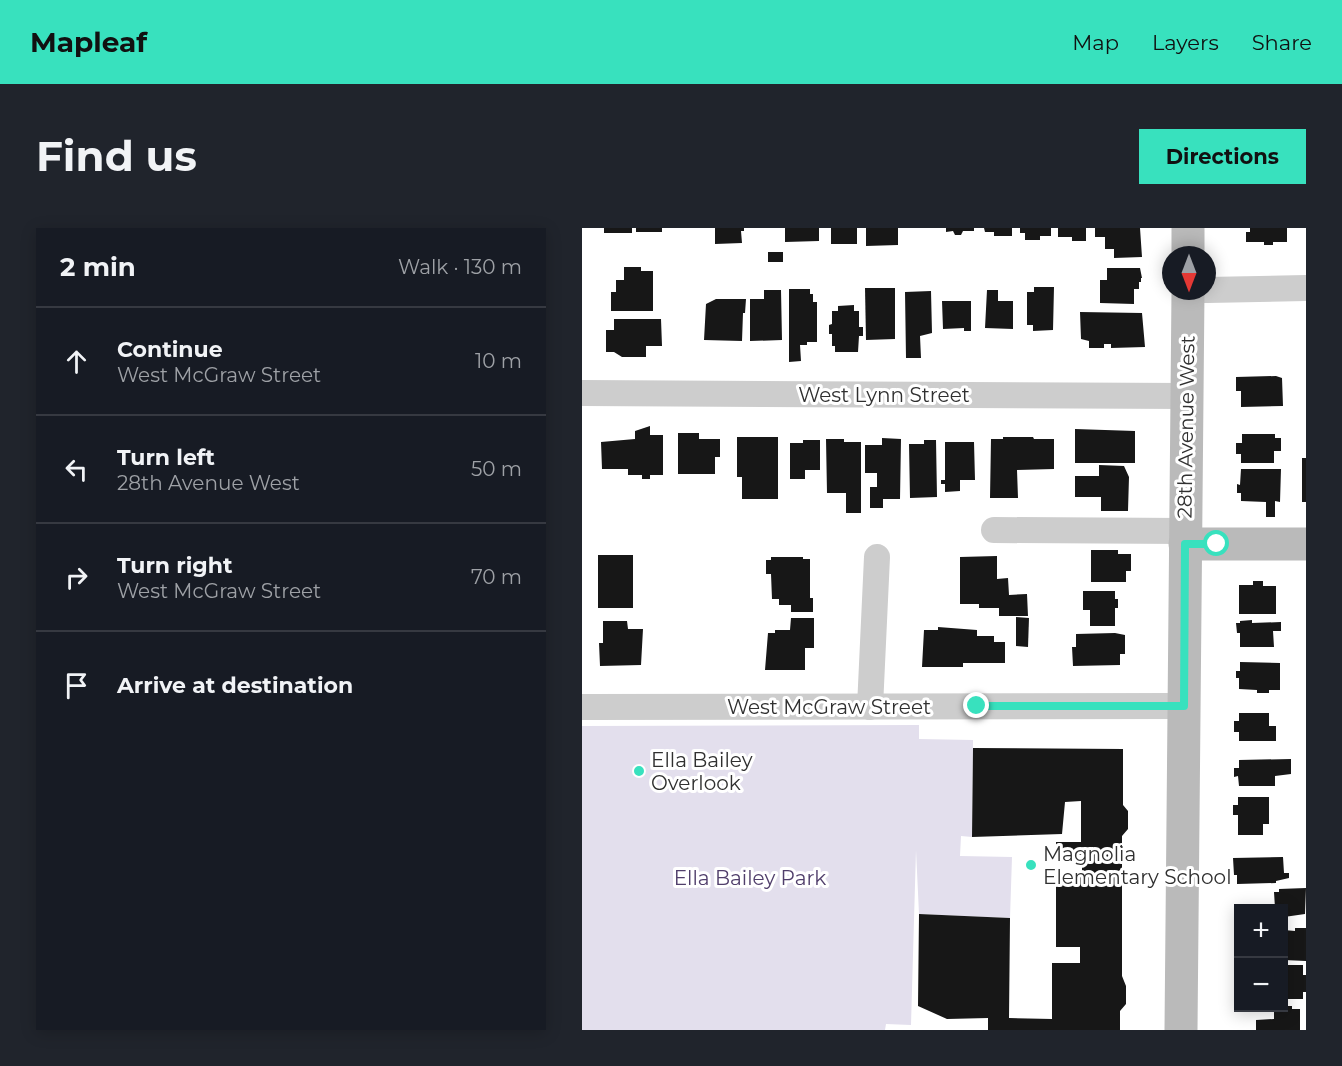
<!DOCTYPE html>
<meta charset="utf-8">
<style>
body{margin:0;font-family:Montserrat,sans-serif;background:#20242c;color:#f1f3f6}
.controls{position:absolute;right:18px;bottom:18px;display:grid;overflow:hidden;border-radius:0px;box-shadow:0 3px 15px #0003}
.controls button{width:54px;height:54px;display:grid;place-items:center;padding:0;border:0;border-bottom:2px solid #363941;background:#171b24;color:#f1f3f6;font:30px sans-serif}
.compass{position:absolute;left:580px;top:18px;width:54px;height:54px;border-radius:50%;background:#171b24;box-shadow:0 3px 15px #0003;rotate:180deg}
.stop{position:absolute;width:18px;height:18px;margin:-14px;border:4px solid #38e1be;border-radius:50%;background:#fff}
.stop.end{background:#38e1be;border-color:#fff;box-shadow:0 2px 6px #0008}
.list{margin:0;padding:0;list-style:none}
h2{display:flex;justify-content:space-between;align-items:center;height:78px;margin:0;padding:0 24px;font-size:26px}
h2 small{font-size:20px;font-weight:400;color:#9ea1a6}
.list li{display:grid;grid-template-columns:39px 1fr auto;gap:18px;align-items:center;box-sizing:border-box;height:108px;padding:0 24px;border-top:2px solid #363941}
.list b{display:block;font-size:22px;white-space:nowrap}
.list p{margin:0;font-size:20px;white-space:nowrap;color:#9ea1a6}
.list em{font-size:20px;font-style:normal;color:#9ea1a6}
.icon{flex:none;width:33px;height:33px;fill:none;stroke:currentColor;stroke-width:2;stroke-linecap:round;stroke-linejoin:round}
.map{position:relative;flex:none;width:724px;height:802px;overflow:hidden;border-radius:0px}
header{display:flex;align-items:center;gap:36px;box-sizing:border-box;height:84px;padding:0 30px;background:#38e1be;color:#111}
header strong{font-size:28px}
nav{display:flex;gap:33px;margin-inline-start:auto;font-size:21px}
.intro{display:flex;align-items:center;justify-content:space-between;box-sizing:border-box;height:144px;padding:0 36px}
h1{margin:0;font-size:42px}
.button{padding:15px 27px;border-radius:0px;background:#38e1be;color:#111;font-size:21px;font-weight:700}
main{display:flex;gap:36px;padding:0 36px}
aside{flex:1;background:#171b24;border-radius:0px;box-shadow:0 3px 15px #0003}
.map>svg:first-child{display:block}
.green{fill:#e3dfed}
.building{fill:#171717}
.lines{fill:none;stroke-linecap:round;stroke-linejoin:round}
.street{stroke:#cdcdcd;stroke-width:26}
.secondary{stroke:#bababa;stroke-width:33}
.route{stroke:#38e1be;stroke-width:8}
.poi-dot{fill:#38e1be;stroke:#fff;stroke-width:2}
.labels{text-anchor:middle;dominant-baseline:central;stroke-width:6;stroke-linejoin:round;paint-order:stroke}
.street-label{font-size:20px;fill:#303030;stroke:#fff}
.poi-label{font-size:20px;fill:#303030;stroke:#fff;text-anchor:start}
.park-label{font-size:20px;fill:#503e6b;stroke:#fff}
</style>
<header>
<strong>Mapleaf</strong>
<nav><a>Map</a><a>Layers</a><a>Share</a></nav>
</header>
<div class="intro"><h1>Find us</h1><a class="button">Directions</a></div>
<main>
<aside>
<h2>2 min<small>Walk · 130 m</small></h2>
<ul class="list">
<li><svg class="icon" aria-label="ahead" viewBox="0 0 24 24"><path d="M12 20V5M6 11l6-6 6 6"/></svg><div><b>Continue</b><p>West McGraw Street</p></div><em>10 m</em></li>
<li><svg class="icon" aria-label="left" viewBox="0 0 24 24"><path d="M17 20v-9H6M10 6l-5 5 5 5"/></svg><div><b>Turn left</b><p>28th Avenue West</p></div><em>50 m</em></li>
<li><svg class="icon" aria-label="right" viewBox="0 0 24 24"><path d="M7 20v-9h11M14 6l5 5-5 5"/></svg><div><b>Turn right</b><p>West McGraw Street</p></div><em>70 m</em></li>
<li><svg class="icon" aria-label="arrive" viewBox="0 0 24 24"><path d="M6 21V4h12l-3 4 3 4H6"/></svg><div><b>Arrive at destination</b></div></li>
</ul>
</aside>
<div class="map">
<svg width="724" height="802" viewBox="0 0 724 802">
<rect width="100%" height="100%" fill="#fff"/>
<path class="green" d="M 337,497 L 337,511 L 391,512 L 390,609 L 379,608 L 378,628 L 430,629 L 428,690 L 337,686 L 334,622 L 329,797 L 304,796 L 303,802 L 0,802 L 0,498 Z"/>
<g class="building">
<rect x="22" y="0" width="28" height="5"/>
<rect x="54" y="0" width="26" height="4"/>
<path d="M 133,0 L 162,0 L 162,3 L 159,3 L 160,15 L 133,16 Z"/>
<path d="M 203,0 L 237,0 L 237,13 L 203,14 Z"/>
<rect x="249" y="0" width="26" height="16"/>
<path d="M 284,0 L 316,0 L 316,17 L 284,18 Z"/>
<path d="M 364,0 L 392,0 L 392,3 L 381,3 L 379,7 L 373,7 L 371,3 L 364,4 Z"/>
<path d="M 402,0 L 430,0 L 430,8 L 412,8 L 412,4 L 403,4 Z"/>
<path d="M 438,0 L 469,0 L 469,8 L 458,8 L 458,12 L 443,12 L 443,5 L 438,5 Z"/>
<path d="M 476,0 L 504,0 L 504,13 L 490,13 L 490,9 L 476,9 Z"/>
<path d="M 513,0 L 558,0 L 560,29 L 532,30 L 532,21 L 523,21 L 523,9 L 513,9 Z"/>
<path d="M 668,0 L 705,0 L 705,14 L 691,14 L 691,17 L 682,17 L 682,14 L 664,14 L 664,4 L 668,4 Z"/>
<rect x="186" y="24" width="15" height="10"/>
<path d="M 42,39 L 59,39 L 59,43 L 71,43 L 71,83 L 29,83 L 29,64 L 34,64 L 34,52 L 42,52 Z"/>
<path d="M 525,40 L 558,40 L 560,50 L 559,50 L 559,54 L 557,54 L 557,61 L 552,61 L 552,76 L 518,75 L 518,52 L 525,52 Z"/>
<path d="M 452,59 L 472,59 L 471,102 L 451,103 L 451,97 L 445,97 L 445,64 L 452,64 Z"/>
<path d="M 283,60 L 313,60 L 313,111 L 284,112 Z"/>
<path d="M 207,61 L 228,61 L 228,66 L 231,66 L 231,74 L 235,74 L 235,114 L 225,114 L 225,117 L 218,117 L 219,133 L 207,134 Z"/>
<path d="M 182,62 L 199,62 L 200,112 L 168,113 L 168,71 L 182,71 Z"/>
<path d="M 405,62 L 416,62 L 416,73 L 431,73 L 431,101 L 403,100 Z"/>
<path d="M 349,63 L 350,105 L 338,108 L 339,130 L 324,130 L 323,64 Z"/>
<path d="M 134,71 L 164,71 L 163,85 L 161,85 L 160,113 L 122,112 L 124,76 Z"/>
<path d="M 360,73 L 389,73 L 389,103 L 382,103 L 382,100 L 361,101 Z"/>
<path d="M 272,77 L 272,83 L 277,83 L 277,99 L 281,99 L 281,108 L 277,108 L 276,124 L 253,124 L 253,118 L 250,118 L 250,106 L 247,106 L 247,97 L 250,96 L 250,83 L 256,83 L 256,78 Z"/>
<path d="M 498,84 L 560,85 L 563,119 L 529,120 L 529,116 L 522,116 L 522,120 L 507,120 L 507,113 L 499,111 Z"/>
<path d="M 32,91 L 79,91 L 80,118 L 64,118 L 64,129 L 40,129 L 32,124 L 24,124 L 24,102 L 32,102 Z"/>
<path d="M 694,148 L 700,150 L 701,178 L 659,179 L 659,163 L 654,163 L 654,149 Z"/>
<path d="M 68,198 L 68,207 L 81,207 L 81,247 L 68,247 L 68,251 L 60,251 L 60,247 L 46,247 L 46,241 L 20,241 L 19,214 L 53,211 L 53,203 Z"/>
<path d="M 493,201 L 553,203 L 553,235 L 493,235 Z"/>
<path d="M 96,205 L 117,205 L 117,211 L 138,211 L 138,229 L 133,229 L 133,246 L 96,246 Z"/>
<path d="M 660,206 L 693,206 L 693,210 L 699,210 L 699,223 L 692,223 L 692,235 L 659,235 L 659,226 L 654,226 L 654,215 L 660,215 Z"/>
<path d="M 155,209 L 196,209 L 196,271 L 160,271 L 160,249 L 155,249 Z"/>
<path d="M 421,209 L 451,209 L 452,211 L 472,211 L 472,241 L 435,242 L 436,270 L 408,270 L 409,211 L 421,211 Z"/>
<path d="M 300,210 L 319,211 L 318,271 L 301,271 L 301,280 L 288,280 L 288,259 L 295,259 L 295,245 L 283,245 L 283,217 L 300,217 Z"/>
<path d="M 244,211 L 262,211 L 262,214 L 279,214 L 279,285 L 264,285 L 264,265 L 245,265 Z"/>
<path d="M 221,212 L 238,212 L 238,242 L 223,242 L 223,251 L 208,251 L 208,215 L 221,215 Z"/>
<path d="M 342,212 L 354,212 L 355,269 L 328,270 L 327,216 L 342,216 Z"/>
<path d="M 363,214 L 392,214 L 393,252 L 378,252 L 378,263 L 363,264 L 363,256 L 359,256 L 359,252 L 363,252 Z"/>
<rect x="720" y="230" width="4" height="44"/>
<path d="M 517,237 L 542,238 L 547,249 L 546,283 L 519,283 L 519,269 L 493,269 L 493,248 L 517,248 Z"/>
<path d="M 659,241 L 699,241 L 698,274 L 693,273 L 693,289 L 684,289 L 684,274 L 659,273 L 659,265 L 655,265 L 655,256 L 658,257 Z"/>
<path d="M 509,322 L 536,322 L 536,326 L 549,326 L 549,343 L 544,343 L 544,354 L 509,354 Z"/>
<rect x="16" y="327" width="35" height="53"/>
<path d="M 415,328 L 415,351 L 426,350 L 427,367 L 445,366 L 446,388 L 417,388 L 417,380 L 397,380 L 397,376 L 378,376 L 378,329 Z"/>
<path d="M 189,329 L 221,329 L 221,331 L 228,331 L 228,370 L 231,370 L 231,384 L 209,384 L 209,377 L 197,377 L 197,371 L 190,371 L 189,346 L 184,346 L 184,332 L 189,332 Z"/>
<path d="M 671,353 L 681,353 L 681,358 L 694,358 L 694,386 L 657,386 L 657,357 L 671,357 Z"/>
<path d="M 501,363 L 533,363 L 533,371 L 536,371 L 536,380 L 533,380 L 533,398 L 508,398 L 508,382 L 501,382 Z"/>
<path d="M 434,389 L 447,390 L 446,419 L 434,418 Z"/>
<path d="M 209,390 L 232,390 L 232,420 L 223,420 L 223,442 L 183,442 L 186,405 L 193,405 L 193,402 L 208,402 Z"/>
<path d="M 670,392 L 670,395 L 699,394 L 699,403 L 691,403 L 692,419 L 658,419 L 658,405 L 655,405 L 654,395 L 658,395 L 658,393 Z"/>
<path d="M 21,393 L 45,393 L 46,401 L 61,401 L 59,437 L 18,438 L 17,415 L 21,415 Z"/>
<path d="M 356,399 L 395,402 L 395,408 L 412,408 L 412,414 L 423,414 L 423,435 L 381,435 L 381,439 L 340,439 L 342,402 L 356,402 Z"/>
<path d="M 533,405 L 543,407 L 543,426 L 538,426 L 538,437 L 491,438 L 490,419 L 494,419 L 494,406 Z"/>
<path d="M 658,434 L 698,435 L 698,462 L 687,462 L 687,465 L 675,465 L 675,462 L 657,461 L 657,450 L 654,450 L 654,443 L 658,443 Z"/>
<path d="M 657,485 L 687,485 L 687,498 L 694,498 L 694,513 L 657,513 L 657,504 L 652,504 L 652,493 L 657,493 Z"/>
<path d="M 391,520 L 541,521 L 541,577 L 546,583 L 546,601 L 540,608 L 540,748 L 544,758 L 544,776 L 538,783 L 538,802 L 406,802 L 406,790 L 365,791 L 336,778 L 337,686 L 428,690 L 427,790 L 470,791 L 470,735 L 498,735 L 498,719 L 474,719 L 474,645 L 500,646 L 500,627 L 474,627 L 474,614 L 499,614 L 499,573 L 483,574 L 480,606 L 390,609 Z"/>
<path d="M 709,531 L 709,546 L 693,548 L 693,558 L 657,558 L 656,548 L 652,549 L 652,540 L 657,540 L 657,532 Z"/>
<path d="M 656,569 L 687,569 L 687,596 L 681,596 L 681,607 L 656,607 L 656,587 L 651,587 L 651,577 L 656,577 Z"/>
<path d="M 701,629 L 702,645 L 707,645 L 707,650 L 694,653 L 694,655 L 655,656 L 655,647 L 652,647 L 651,630 Z"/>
<path d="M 724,660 L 723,686 L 702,689 L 702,680 L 693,680 L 692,664 L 697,664 L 697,661 Z"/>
<path d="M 713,700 L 724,700 L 724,733 L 702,732 L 702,702 L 713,703 Z"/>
<path d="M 702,737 L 721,737 L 721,747 L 724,747 L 724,764 L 721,764 L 721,771 L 702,771 Z"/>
<path d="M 703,778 L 710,778 L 710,781 L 718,781 L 718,802 L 674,802 L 674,792 L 692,791 L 692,781 L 703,781 Z"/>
</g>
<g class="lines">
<g class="street">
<path d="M 625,62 L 724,60"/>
<path d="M 0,165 L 605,168"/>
<path d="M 412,302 L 603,303"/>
<path d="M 0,479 L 602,478"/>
<path d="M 288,479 L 295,329"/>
</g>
<g class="secondary">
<path d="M 606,27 L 606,0"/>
<path d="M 603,316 L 724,316"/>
<path d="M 599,802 L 606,63"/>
</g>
</g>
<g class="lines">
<path class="route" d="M 395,478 L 602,478 L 603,316 L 635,316"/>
</g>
<g class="poi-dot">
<circle cx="57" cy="543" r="6"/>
<circle cx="449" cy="637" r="6"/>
</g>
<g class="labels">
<g class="street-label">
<text x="302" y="167">West Lynn Street</text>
<text transform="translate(604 199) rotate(-89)">28th Avenue West</text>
<text x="247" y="479">West McGraw Street</text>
</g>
<g class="poi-label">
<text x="69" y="532">Ella Bailey<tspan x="69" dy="23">Overlook</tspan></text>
<text x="461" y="626">Magnolia<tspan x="461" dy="23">Elementary School</tspan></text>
</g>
<g class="park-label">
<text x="168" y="650">Ella Bailey Park</text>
</g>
</g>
</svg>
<div class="controls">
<button>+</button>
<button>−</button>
</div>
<svg class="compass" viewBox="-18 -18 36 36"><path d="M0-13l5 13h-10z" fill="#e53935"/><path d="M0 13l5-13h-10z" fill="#9ea1a6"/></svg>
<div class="stop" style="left:635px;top:316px"></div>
<div class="stop end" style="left:395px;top:478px"></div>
</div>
</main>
